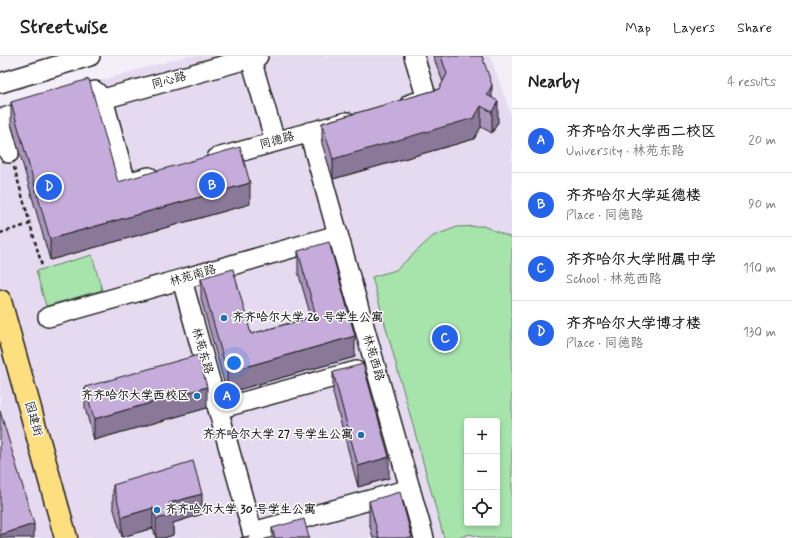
<!DOCTYPE html>
<meta charset="utf-8">
<style>
body{margin:0;font-family:Mynerve,"LXGW WenKai TC",sans-serif;background:#f6f6f6;color:#222}
.controls{position:absolute;right:12px;bottom:12px;display:grid;overflow:hidden;border-radius:4px;box-shadow:0 2px 6px #0003}
.controls button{width:36px;height:36px;display:grid;place-items:center;padding:0;border:0;border-bottom:1px solid #e0e0e0;background:#fff;color:#222;font:20px sans-serif}
.you{position:absolute;left:234px;top:307px;width:14px;height:14px;margin:-10px;border:3px solid #fff;border-radius:50%;background:#1a73e8;box-shadow:0 0 0 6px #1a73e833}
.badge{display:grid;place-items:center;width:26px;height:26px;border-radius:50%;background:#2563eb;color:#fff;font-size:13px;font-weight:700}
.pin{position:absolute;translate:-50% -50%;border:2px solid #fff;box-shadow:0 1px 4px #0006}
.list{margin:0;padding:0;list-style:none}
h2{display:flex;justify-content:space-between;align-items:center;height:52px;margin:0;padding:0 16px;font-size:17px}
h2 small{font-size:13px;font-weight:400;color:#767676}
.list li{display:grid;grid-template-columns:26px 1fr auto;gap:12px;align-items:center;box-sizing:border-box;height:64px;padding:0 16px;border-top:1px solid #e0e0e0}
.list b{display:block;font-size:15px;white-space:nowrap}
.list p{margin:0;font-size:13px;white-space:nowrap;color:#767676}
.list em{font-size:13px;font-style:normal;color:#767676}
.icon{flex:none;width:22px;height:22px;fill:none;stroke:currentColor;stroke-width:2;stroke-linecap:round;stroke-linejoin:round}
.map{position:relative;flex:none;width:512px;height:482px;overflow:hidden}
header{display:flex;align-items:center;gap:24px;box-sizing:border-box;height:56px;padding:0 20px;background:#fff;border-bottom:1px solid #e0e0e0}
header strong{font-size:19px}
nav{display:flex;gap:22px;margin-inline-start:auto;font-size:14px}
main{display:flex}
aside{flex:1;background:#fff}
.map>svg:first-child{display:block}
.built{fill:#e5daef;fill-rule:evenodd}
.green{fill:#a6e4ac;stroke:#618064;fill-rule:evenodd}
.lines{fill:none;stroke-linecap:round;stroke-linejoin:round}
.minor-casing{stroke:#1c1c1c;stroke-width:22}
.major-casing{stroke:#1c1c1c;stroke-width:25}
.path{stroke:#1c1c1c;stroke-width:2.5;stroke-dasharray:4 3;stroke-linecap:butt}
.minor{stroke:#fff;stroke-width:19}
.major{stroke:#fddf80;stroke-width:22}
.wall{fill:#a994bb;stroke:#1c1c1c}
.shaded-wall{fill:#8a7899;stroke:#1c1c1c}
.building{fill:#c5acda;stroke:#1c1c1c}
.poi-dot{fill:#1f6fb2;stroke:#fff;stroke-width:1.5}
.labels{text-anchor:middle;dominant-baseline:central;stroke-width:3;stroke-linejoin:round;paint-order:stroke}
.street-label{font-size:12px;fill:#1c1c1c;stroke:#fff}
.poi-label{font-size:12px;font-weight:bold;fill:#1c1c1c;stroke:#fff;text-anchor:start}
</style>
<header>
<strong>Streetwise</strong>
<nav><a>Map</a><a>Layers</a><a>Share</a></nav>
</header>
<main>
<div class="map">
<svg width="512" height="482" viewBox="0 0 512 482">
<rect width="100%" height="100%" fill="#f3eef8"/>
<filter id="ink" filterUnits="userSpaceOnUse"><feTurbulence type="fractalNoise" baseFrequency=".025" numOctaves="2"/><feDisplacementMap in="SourceGraphic" scale="8" xChannelSelector="R" yChannelSelector="G"/><feConvolveMatrix kernelMatrix="1 2 1 2 8 2 1 2 1" color-interpolation-filters="sRGB"/></filter>
<g filter="url(#ink)">
<path class="built" d="M 187,0 L 490,0 L 512,62 L 512,482 L 0,482 L 0,53 ZM 467,365 L 497,365 L 497,467 L 467,467 Z"/>
<g class="green">
<path d="M 483,170 L 512,182 L 512,482 L 483,482 L 470,478 L 458,482 L 444,482 L 372,221 L 396,214 L 433,180 L 457,171 ZM 467,365 L 497,365 L 497,467 L 467,467 Z"/>
<path d="M 92,199 L 102,234 L 46,250 L 36,215 Z"/>
</g>
<g class="lines">
<defs>
<g id="minor">
<path d="M 250,0 L 275,85"/>
<path d="M 0,27 L 90,0"/>
<path d="M 68,43 L 95,35 L 103,43 L 126,127 L 149,121"/>
<path d="M 103,43 L 258,0"/>
<path d="M 410,48 L 427,43 L 414,0"/>
<path d="M 0,63 L 35,53"/>
<path d="M 0,66 L 9,97"/>
<path d="M 309,76 L 424,482"/>
<path d="M 217,102 L 347,66"/>
<path d="M 182,224 L 254,482"/>
<path d="M 48,261 L 338,179"/>
<path d="M 218,353 L 356,315"/>
<path d="M 253,476 L 410,433"/>
</g>
<path id="major" d="M 0,245 L 66,482"/>
</defs>
<use href="#minor" class="minor-casing"/>
<use href="#major" class="major-casing"/>
<g class="path">
<path d="M 14,111 L 42,210"/>
<path d="M 0,177 L 30,168"/>
</g>
<use href="#minor" class="minor"/>
<use href="#major" class="major"/>
</g>
<g class="wall">
<path d="M 433,0 L 482,0 L 492,42 L 498,66 L 492,77 L 481,71 L 474,83 L 333,123 L 322,88 L 322,67 L 439,33 L 443,26 Z"/>
<path d="M 11,46 L 118,126 L 250,148 L 50,204 L 11,67 Z"/>
<path d="M 298,195 L 355,301 L 227,337 L 201,243 L 201,222 L 251,278 L 311,261 L 298,216 Z"/>
<path d="M 333,316 L 389,422 L 358,431 L 333,337 Z"/>
<path d="M 85,331 L 207,352 L 94,384 L 85,352 Z"/>
<path d="M 113,429 L 202,458 L 173,467 L 173,479 L 164,482 L 156,482 L 153,472 L 122,481 L 113,450 Z"/>
<path d="M 369,445 L 412,482 L 373,482 L 369,466 Z"/>
<path d="M 272,472 L 309,482 L 272,482 Z"/>
</g>
<g class="shaded-wall">
<path d="M 492,29 L 492,50 L 487,39 Z"/>
<path d="M 498,45 L 498,66 L 492,77 L 492,56 Z"/>
<path d="M 481,50 L 481,71 L 474,83 L 333,123 L 333,103 Z"/>
<path d="M 250,127 L 250,148 L 50,204 L 50,183 Z"/>
<path d="M 355,280 L 355,301 L 227,337 L 227,316 Z"/>
<path d="M 207,331 L 207,352 L 94,384 L 94,363 Z"/>
<path d="M 389,401 L 389,422 L 358,431 L 358,410 Z"/>
<path d="M 202,438 L 202,458 L 173,467 L 173,479 L 164,482 L 156,482 L 156,463 L 169,447 Z"/>
<path d="M 153,452 L 153,472 L 122,481 L 122,461 Z"/>
<path d="M 34,468 L 34,482 L 0,482 L 0,479 Z"/>
</g>
<g class="building">
<path d="M 441,0 L 482,0 L 492,29 L 487,39 L 498,45 L 492,56 L 481,50 L 474,62 L 333,103 L 322,67 L 439,33 L 447,18 Z"/>
<path d="M 89,23 L 118,126 L 240,91 L 250,127 L 50,183 L 11,46 Z"/>
<path d="M 329,186 L 355,280 L 227,316 L 201,222 L 233,213 L 251,278 L 316,260 L 298,195 Z"/>
<path d="M 198,299 L 207,331 L 94,363 L 85,331 Z"/>
<path d="M 363,308 L 389,401 L 358,410 L 333,316 Z"/>
<path d="M 0,355 L 34,468 L 0,479 Z"/>
<path d="M 193,405 L 202,438 L 169,447 L 173,459 L 156,463 L 153,452 L 122,461 L 113,429 Z"/>
<path d="M 400,436 L 412,482 L 379,482 L 369,445 Z"/>
<path d="M 304,463 L 309,482 L 275,482 L 272,472 Z"/>
<path d="M 249,480 L 250,482 L 240,482 Z"/>
</g>
</g>
<g class="poi-dot">
<circle cx="224" cy="262" r="4"/>
<circle cx="197" cy="340" r="4"/>
<circle cx="361" cy="379" r="4"/>
<circle cx="157" cy="454" r="4"/>
</g>
<g class="labels">
<g class="street-label">
<text transform="translate(169 25) rotate(-15)">同心路</text>
<text transform="translate(277 85) rotate(-15)">同德路</text>
<text transform="translate(193 220) rotate(-16)">林苑南路</text>
<text transform="translate(202 295) rotate(74)">林苑东路</text>
<text transform="translate(373 302) rotate(74)">林苑西路</text>
<text transform="translate(33 363) rotate(74)">园建街</text>
</g>
<g class="poi-label">
<text x="232" y="262">齐齐哈尔大学 26 号学生公寓</text>
<text x="189" y="340" text-anchor="end">齐齐哈尔大学西校区</text>
<text x="353" y="379" text-anchor="end">齐齐哈尔大学 27 号学生公寓</text>
<text x="165" y="454">齐齐哈尔大学 30 号学生公寓</text>
</g>
</g>
</svg>
<div class="controls">
<button>+</button>
<button>−</button>
<button><svg class="icon" aria-label="locate" viewBox="0 0 24 24"><circle cx="12" cy="12" r="6"/><path d="M12 2v4M12 18v4M2 12h4M18 12h4"/></svg></button>
</div>
<div class="you"></div>
<div class="pin badge" style="left:227px;top:340px">A</div>
<div class="pin badge" style="left:212px;top:129px">B</div>
<div class="pin badge" style="left:445px;top:282px">C</div>
<div class="pin badge" style="left:49px;top:131px">D</div>
</div>
<aside>
<h2>Nearby<small>4 results</small></h2>
<ul class="list">
<li><span class="badge">A</span><div><b>齐齐哈尔大学西二校区</b><p>University · 林苑东路</p></div><em>20 m</em></li>
<li><span class="badge">B</span><div><b>齐齐哈尔大学延德楼</b><p>Place · 同德路</p></div><em>90 m</em></li>
<li><span class="badge">C</span><div><b>齐齐哈尔大学附属中学</b><p>School · 林苑西路</p></div><em>110 m</em></li>
<li><span class="badge">D</span><div><b>齐齐哈尔大学博才楼</b><p>Place · 同德路</p></div><em>130 m</em></li>
</ul>
</aside>
</main>
